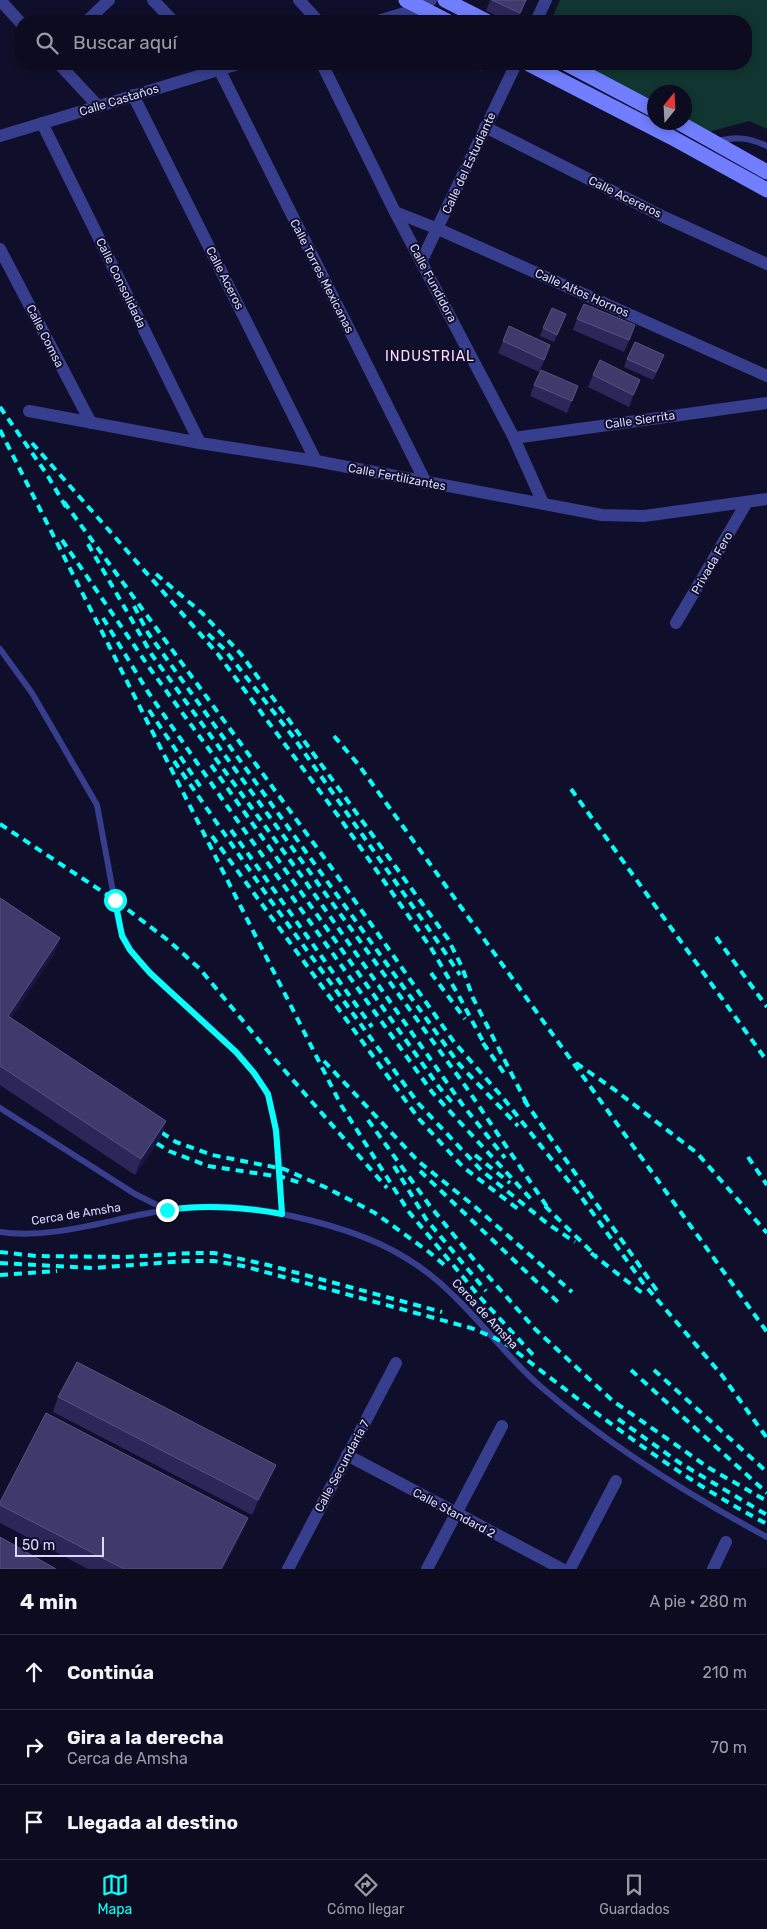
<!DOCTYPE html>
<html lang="es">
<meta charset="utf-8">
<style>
body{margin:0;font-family:Rubik,sans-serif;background:#1a192d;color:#f1f3f6}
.compass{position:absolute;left:647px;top:85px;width:45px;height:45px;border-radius:50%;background:#0c0b20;box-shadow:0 2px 8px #0003;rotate:18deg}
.scale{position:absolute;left:15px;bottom:12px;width:89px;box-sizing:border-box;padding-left:5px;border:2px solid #d9d9ff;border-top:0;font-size:14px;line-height:18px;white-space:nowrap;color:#d9d9ff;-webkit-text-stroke:4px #100f2b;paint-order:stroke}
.stop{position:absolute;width:15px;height:15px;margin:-11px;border:4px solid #05fff9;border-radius:50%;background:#fff}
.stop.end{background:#05fff9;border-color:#fff;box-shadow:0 1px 5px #0008}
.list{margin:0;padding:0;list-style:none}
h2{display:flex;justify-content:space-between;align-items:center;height:65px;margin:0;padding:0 20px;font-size:21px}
h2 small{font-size:16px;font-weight:400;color:#9a9ba5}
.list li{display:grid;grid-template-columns:32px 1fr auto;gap:15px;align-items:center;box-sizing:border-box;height:75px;padding:0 20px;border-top:1px solid #2c2b3e}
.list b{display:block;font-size:19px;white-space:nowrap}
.list p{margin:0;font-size:16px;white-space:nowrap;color:#9a9ba5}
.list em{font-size:16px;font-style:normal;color:#9a9ba5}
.icon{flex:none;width:28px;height:28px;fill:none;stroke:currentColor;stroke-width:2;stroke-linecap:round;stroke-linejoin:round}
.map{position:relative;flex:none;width:767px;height:1569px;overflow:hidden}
.search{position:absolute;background:#0c0b20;box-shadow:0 2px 8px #0003;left:15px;right:15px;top:15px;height:55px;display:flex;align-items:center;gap:12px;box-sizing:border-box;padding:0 18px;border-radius:20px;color:#9a9ba5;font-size:19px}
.sheet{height:290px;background:#0c0b20}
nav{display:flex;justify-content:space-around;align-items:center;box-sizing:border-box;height:70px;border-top:1px solid #2c2b3e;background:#0c0b20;font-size:14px;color:#9a9ba5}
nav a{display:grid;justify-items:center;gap:2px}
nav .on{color:#05fff9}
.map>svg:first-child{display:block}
.green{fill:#113530}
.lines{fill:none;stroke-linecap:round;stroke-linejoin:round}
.lane{stroke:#373e8d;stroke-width:6}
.street{stroke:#373e8d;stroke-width:12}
.secondary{stroke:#707eff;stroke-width:15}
.rail{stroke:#05fff9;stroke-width:4;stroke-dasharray:8 6;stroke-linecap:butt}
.wall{fill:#2b2759}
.shaded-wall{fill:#18163f}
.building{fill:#3e3a6b;stroke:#565382}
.route{stroke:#05fff9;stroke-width:6}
.labels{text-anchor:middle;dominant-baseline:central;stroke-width:4;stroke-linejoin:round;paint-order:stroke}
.street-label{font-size:12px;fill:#d9d9ff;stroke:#100f2b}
.neighbourhood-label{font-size:14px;letter-spacing:1px;fill:#ffdbf6;stroke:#100f2b}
</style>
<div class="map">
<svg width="767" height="1569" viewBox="0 0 767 1569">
<rect width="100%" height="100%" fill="#100f2b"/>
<path class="green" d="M 560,0 L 767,0 L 767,129 L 749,121 L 701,134 L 684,122 L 684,92 L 654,92 L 654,109 L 570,64 L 746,64 L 746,21 L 551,21 Z"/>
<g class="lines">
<g class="lane">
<path d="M 718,141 C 736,136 750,138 767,146"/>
<path d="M 0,649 L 32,693 L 97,805 L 119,924 C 126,951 146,969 165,987 C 194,1014 252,1059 267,1094 C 270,1099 270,1106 272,1112 C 280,1145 280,1180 282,1214"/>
<path d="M 0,1108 L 135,1194 L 167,1210"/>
<path d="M 0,1232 C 47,1239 98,1223 144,1214 C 198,1203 242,1204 296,1217 C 358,1231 410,1251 455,1297 C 485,1326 509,1359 540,1386 C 609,1446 687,1494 767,1537"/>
</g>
<g class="street">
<path d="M 0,0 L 21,23"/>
<path d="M 153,0 L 173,21"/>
<path d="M 299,0 L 318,21"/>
<path d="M 87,21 L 109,0"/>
<path d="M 378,21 L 421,8 L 431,0"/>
<path d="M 536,21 L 546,0"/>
<path d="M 59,64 L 98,106"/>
<path d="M 214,64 L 219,69 L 426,483"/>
<path d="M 322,64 L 395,212 L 514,438 L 543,503"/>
<path d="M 133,95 L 316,461"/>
<path d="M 42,123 L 200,443"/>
<path d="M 485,127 L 664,217 L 767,264"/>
<path d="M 0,136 L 238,64"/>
<path d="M 395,212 L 438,229 L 767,376"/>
<path d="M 0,249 L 91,423"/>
<path d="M 421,262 L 516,64"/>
<path d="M 29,411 L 200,443 L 316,461 L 602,515 L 644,516 L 767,499"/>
<path d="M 514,438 L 767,403"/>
<path d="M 676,623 L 747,502"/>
<path d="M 347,1455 L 562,1569"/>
<path d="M 288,1569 L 396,1363"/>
<path d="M 427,1569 L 502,1426"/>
<path d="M 570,1569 L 616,1481"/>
<path d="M 713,1569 L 726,1542"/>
</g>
<g class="secondary">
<path d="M 406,0 L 447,21"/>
<path d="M 445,0 L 486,21"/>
<path d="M 529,64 L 671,137 L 767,190"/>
<path d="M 567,64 L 654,110"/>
<path d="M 678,122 L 767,172"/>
</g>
<g class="rail">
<path d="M 0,407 L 46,473 L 66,507"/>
<path d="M 0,430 L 341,1105 L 409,1212 L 478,1295 L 535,1357"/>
<path d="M 32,443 L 217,653 L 339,817 L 431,948 L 459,996 L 487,1049"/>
<path d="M 64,502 L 331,867 L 454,1042 L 504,1099 L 582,1198 L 643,1283 L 721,1374 L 767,1438"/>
<path d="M 62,540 L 151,670 L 303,878 L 462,1104 L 505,1158"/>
<path d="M 88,544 L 152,655 L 466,1087 L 550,1211"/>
<path d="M 156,574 L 202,613 L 241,654 L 448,939 L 462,967 L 473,998 L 528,1106"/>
<path d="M 134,606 L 148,633 L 459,1064 L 518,1126"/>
<path d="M 103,618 L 148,692 L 227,806 L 432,1092 L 531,1199"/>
<path d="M 208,634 L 225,650 L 294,738 L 440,945 L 460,975"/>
<path d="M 149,710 L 202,789"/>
<path d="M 334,736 L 358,764 L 767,1332"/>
<path d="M 174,761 L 271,901 L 418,1103 L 481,1170 L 548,1224 L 575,1242"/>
<path d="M 211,765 L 439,1087 L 455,1106"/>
<path d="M 571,789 L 767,1061"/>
<path d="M 0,824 L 115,900 L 169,941 L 200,969 L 272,1056 L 387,1188"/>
<path d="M 231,830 L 372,1027"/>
<path d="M 212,836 L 419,1119 L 463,1167 L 522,1212"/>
<path d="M 716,937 L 767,1007"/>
<path d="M 431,973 L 465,1019"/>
<path d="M 483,1043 L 506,1076"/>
<path d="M 324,1061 L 418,1161 L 473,1205 L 572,1292"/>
<path d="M 576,1063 L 615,1090 L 697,1153 L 767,1233"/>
<path d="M 524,1100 L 660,1295"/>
<path d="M 368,1120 L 430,1206 L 480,1267 L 535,1329 L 613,1401 L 709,1468 L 767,1501"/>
<path d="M 150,1125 L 176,1142 L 212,1155 L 284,1169 L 327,1188 L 375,1213 L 429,1252 L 448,1268"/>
<path d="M 145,1136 L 169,1151 L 208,1166 L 282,1177 L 301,1183"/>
<path d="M 475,1155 L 510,1183"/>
<path d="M 748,1157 L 767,1185"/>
<path d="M 394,1166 L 426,1219 L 486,1291"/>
<path d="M 420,1171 L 559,1303"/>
<path d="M 545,1206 L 596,1256"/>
<path d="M 0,1252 L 36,1256 L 125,1257 L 192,1253 L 214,1253 L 268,1265 L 442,1312"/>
<path d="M 591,1253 L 646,1296"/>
<path d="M 0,1263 L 93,1268 L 185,1261 L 214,1261 L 243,1266 L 471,1328 L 493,1337 L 509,1346 C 592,1410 674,1475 767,1524"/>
<path d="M 0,1275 L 57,1271"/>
<path d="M 631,1370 L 767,1493"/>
<path d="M 654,1370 L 767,1472"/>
<path d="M 618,1419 L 680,1463 L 767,1515"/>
</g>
</g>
<g class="wall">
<path d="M 490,0 L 527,0 L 517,21 L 508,21 L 486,11 Z"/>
<path d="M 467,64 L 484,64 L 481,71 Z"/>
<path d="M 577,319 L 631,337 L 624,352 L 573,330 Z"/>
<path d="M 563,322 L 554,342 L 540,336 L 543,328 Z"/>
<path d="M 503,341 L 546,357 L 539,372 L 498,353 Z"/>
<path d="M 627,359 L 661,363 L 653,380 L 624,367 Z"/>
<path d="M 593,375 L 640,380 L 636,392 L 629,407 L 588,387 Z"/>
<path d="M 534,385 L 578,386 L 567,413 L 530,396 Z"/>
<path d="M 0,898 L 60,938 L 54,954 L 11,1018 L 166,1121 L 161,1137 L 135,1175 L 0,1085 Z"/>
<path d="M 58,1397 L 270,1480 L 252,1515 L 53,1412 Z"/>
<path d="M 0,1505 L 248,1518 L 242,1533 L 223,1569 L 88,1569 L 0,1523 Z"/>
</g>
<g class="shaded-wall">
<path d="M 526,0 L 527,0 L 517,21 L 520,13 Z"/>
<path d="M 550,345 L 546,357 L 539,372 L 544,360 Z"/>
<path d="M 640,380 L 636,392 L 629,407 L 633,395 Z"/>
<path d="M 578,386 L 574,398 L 567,413 L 572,401 Z"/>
<path d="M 60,938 L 54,954 L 2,1031 L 8,1016 Z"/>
<path d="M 166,1121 L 161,1137 L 135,1175 L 141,1159 Z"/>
<path d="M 276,1465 L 270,1480 L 252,1515 L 258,1500 Z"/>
<path d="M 248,1518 L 242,1533 L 223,1569 L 221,1569 Z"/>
</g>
<g class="building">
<path d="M 492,0 L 526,0 L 520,13 Z"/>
<path d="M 584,304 L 635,325 L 629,340 L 577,319 Z"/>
<path d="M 552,308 L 566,314 L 557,335 L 543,328 Z"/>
<path d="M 509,326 L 550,345 L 544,360 L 503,341 Z"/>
<path d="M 635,342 L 664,355 L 656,372 L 627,359 Z"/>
<path d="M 600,360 L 640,380 L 633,395 L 593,375 Z"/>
<path d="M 541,370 L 578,386 L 572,401 L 534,385 Z"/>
<path d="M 0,898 L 60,938 L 8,1016 L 166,1121 L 141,1159 L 0,1066 Z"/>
<path d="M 77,1362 L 276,1465 L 258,1500 L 58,1397 Z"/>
<path d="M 46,1413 L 248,1518 L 221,1569 L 124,1569 L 0,1505 L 0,1502 Z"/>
<path d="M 0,1537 L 56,1569 L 0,1569 Z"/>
</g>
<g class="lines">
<path class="route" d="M 115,900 L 122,936 L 130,950 L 150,973 L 236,1052 L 254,1073 L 268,1094 L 276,1130 L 282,1214 C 243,1207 206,1204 167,1210"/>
</g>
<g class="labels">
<g class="street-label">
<text transform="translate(119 100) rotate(-17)">Calle Castaños</text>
<text transform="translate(469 163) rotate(-65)">Calle del Estudiante</text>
<text transform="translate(625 197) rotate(26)">Calle Acereros</text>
<text transform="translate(322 276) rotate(63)">Calle Torres Mexicanas</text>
<text transform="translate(225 278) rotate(63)">Calle Aceros</text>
<text transform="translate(121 283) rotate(64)">Calle Consolidada</text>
<text transform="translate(433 283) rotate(62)">Calle Fundidora</text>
<text transform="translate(582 293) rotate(24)">Calle Altos Hornos</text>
<text transform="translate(45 336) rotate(63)">Calle Comsa</text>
<text transform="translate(640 420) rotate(-8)">Calle Sierrita</text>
<text transform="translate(397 477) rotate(11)">Calle Fertilizantes</text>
<text transform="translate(712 563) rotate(-60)">Privada Fero</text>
<text transform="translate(76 1214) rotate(-9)">Cerca de Amsha</text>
<text transform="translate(485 1314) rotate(47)">Cerca de Amsha</text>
<text transform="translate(342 1466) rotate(-62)">Calle Secundaria 7</text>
<text transform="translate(454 1513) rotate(28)">Calle Standard 2</text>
</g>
<g class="neighbourhood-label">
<text x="430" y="356">INDUSTRIAL</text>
</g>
</g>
</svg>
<svg class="compass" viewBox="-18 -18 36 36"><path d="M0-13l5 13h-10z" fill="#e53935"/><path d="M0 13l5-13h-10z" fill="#9a9ba5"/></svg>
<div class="scale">50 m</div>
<div class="stop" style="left:115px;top:900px"></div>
<div class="stop end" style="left:167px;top:1210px"></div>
<div class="search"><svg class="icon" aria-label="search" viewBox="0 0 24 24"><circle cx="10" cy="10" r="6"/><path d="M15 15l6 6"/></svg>Buscar aquí</div>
</div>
<section class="sheet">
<h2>4 min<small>A pie · 280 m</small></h2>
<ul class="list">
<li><svg class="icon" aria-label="ahead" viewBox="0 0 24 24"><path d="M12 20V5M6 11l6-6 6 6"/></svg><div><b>Continúa</b></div><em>210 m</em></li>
<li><svg class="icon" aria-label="right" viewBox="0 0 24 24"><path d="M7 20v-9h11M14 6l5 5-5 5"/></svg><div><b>Gira a la derecha</b><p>Cerca de Amsha</p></div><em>70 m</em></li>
<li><svg class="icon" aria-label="arrive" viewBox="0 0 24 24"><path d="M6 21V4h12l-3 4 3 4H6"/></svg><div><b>Llegada al destino</b></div></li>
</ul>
</section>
<nav>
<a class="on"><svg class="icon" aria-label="map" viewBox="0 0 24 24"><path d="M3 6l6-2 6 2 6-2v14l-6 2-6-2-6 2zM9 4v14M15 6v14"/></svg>Mapa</a>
<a><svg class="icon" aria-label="directions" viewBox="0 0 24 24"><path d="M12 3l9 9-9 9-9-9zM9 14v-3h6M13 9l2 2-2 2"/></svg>Cómo llegar</a>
<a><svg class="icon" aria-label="saved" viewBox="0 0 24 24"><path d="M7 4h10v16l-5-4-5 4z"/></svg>Guardados</a>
</nav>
